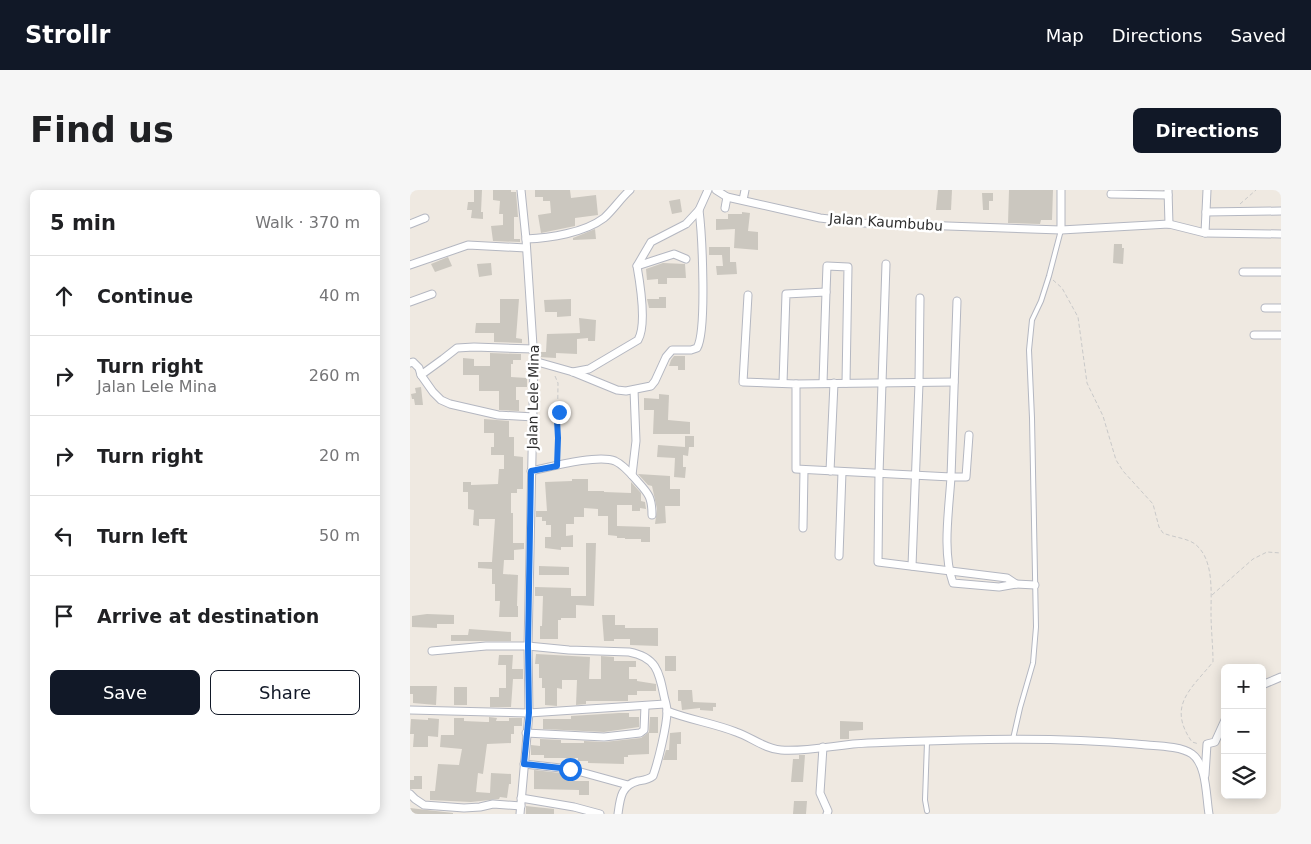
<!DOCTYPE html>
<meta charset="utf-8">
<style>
body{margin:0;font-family:"DejaVu Sans",sans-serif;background:#f6f6f6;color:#202124}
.controls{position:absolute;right:15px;bottom:15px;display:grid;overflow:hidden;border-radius:8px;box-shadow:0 2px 12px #0003}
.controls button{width:45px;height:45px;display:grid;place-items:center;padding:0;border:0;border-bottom:1px solid #e0e0e0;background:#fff;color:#202124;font:25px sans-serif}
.stop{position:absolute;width:15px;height:15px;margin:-11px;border:4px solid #1a73e8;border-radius:50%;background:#fff}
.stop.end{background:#1a73e8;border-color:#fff;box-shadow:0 1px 5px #0008}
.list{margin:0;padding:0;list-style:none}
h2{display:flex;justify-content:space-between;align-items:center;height:65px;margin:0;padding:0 20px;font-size:21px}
h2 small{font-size:16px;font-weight:400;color:#757577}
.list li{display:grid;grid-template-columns:32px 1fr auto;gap:15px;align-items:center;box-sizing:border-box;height:80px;padding:0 20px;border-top:1px solid #e0e0e0}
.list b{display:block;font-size:19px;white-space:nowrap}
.list p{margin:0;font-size:16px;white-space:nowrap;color:#757577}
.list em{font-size:16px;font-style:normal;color:#757577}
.actions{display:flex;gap:10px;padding:15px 20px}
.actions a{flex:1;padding:11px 0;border:1px solid #111827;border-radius:8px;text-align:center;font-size:18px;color:#111827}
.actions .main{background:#111827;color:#fff}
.icon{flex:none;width:28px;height:28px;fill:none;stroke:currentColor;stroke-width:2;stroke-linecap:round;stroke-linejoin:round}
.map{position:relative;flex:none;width:871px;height:624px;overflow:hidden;border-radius:8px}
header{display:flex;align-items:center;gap:30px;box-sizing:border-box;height:70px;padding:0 25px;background:#111827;color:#fff}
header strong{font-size:24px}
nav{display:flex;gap:28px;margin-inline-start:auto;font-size:18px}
.intro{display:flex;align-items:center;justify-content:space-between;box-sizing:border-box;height:120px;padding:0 30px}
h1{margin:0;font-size:35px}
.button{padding:12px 22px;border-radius:8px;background:#111827;color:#fff;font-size:18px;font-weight:700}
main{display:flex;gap:30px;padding:0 30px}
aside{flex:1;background:#fff;border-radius:8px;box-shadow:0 2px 12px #0003}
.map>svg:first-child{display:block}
.building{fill:#cbc7bf}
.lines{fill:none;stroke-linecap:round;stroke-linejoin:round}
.lane-casing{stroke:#b4b7c1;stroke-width:6}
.street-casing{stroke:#b4b7c1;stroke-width:9}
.path{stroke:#c9c9c9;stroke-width:1;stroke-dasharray:4 2.5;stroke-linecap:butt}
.lane{stroke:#fff;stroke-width:4}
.street{stroke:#fff;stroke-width:7}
.route{stroke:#1a73e8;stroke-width:6}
.labels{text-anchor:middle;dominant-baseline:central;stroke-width:5;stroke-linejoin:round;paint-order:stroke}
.street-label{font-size:14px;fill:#2e2e2e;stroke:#fff}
</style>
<header>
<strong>Strollr</strong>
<nav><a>Map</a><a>Directions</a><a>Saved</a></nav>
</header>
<div class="intro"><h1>Find us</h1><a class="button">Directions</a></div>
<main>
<aside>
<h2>5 min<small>Walk · 370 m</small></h2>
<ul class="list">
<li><svg class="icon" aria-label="ahead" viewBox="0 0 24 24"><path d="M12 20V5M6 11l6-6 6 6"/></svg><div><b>Continue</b></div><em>40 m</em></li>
<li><svg class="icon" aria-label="right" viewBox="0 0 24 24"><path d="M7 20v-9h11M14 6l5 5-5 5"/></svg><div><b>Turn right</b><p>Jalan Lele Mina</p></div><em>260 m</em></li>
<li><svg class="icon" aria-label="right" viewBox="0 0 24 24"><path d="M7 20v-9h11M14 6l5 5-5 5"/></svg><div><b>Turn right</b></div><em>20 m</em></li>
<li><svg class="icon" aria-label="left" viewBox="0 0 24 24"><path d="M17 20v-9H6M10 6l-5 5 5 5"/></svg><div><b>Turn left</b></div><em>50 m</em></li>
<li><svg class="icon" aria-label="arrive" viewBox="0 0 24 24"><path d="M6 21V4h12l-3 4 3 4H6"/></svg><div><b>Arrive at destination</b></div></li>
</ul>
<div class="actions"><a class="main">Save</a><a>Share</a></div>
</aside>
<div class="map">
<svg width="871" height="624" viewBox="0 0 871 624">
<rect width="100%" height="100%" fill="#efe9e1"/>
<g class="building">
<path d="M 64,0 L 72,0 L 71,22 L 73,22 L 73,29 L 61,28 L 62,20 L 57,20 L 58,12 L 64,12 Z"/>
<path d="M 83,0 L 101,0 L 101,2 L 106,2 L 108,27 L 104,27 L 104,49 L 110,49 L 110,52 L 83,51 L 81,36 L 93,35 L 93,24 L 89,24 L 90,11 L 83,10 Z"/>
<path d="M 125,0 L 160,0 L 161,8 L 186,5 L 188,25 L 165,28 L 165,36 L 131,43 L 128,25 L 141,23 L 140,11 L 133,11 L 133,7 L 125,7 Z"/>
<path d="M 528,0 L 542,0 L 541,20 L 526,20 Z"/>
<path d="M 599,0 L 643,0 L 642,30 L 631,30 L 630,34 L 598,33 Z"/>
<path d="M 572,3 L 583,3 L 583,11 L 579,11 L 579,20 L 573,20 Z"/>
<path d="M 270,9 L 272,22 L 262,24 L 259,11 Z"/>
<path d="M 332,22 L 340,23 L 338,41 L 348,42 L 348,60 L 324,58 L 325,39 L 306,40 L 306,29 L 318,29 L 318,24 L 332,24 Z"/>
<path d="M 185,39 L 186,49 L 163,50 L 163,48 Z"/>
<path d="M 704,54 L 712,54 L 712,58 L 714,58 L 713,74 L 703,73 Z"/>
<path d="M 299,57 L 320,57 L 320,72 L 326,72 L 327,84 L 307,85 L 306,76 L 313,76 L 312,65 L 299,65 Z"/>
<path d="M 38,67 L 42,76 L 25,82 L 21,74 Z"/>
<path d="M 81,73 L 82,85 L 69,87 L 67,74 Z"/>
<path d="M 253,73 L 275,74 L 276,88 L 257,88 L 257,94 L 248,94 L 248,89 L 237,90 L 236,79 Z"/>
<path d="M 249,107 L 256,107 L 256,118 L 239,118 L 237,109 L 249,109 Z"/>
<path d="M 90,109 L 109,109 L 106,148 L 112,149 L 112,153 L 84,152 L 84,143 L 65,143 L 66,133 L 90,133 Z"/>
<path d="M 161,109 L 161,126 L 147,127 L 147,122 L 135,122 L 134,110 Z"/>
<path d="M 169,128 L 186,130 L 185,151 L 178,151 L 178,148 L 167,149 L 167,164 L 146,163 L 146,168 L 129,167 L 129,162 L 136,162 L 137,144 L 170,143 Z"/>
<path d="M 80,163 L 111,164 L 111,170 L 103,170 L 103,174 L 101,174 L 101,187 L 117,188 L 117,197 L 106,197 L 106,210 L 109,210 L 109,221 L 89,220 L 89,201 L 69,201 L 69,185 L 53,185 L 53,168 L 64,169 L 64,176 L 80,176 Z"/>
<path d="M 264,166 L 275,166 L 275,180 L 268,180 L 268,176 L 259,176 L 261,170 Z"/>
<path d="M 11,197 L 13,215 L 5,215 L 4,209 L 2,209 L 1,204 L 6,203 L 5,198 Z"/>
<path d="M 249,204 L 259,205 L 258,230 L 280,232 L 280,244 L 243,244 L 244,220 L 234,220 L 234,208 L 249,209 Z"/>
<path d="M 74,229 L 99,231 L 99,247 L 104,247 L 104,266 L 113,267 L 113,299 L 107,299 L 107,303 L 101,303 L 101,323 L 103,323 L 103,353 L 114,353 L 114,359 L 104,360 L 104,370 L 94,370 L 93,384 L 108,385 L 107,416 L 108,416 L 108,427 L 89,427 L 90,411 L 85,411 L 85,394 L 82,394 L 82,379 L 68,378 L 68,372 L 82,372 L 85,329 L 69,329 L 69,336 L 63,335 L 64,320 L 58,319 L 58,302 L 53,302 L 53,292 L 61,292 L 61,295 L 88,294 L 89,279 L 94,279 L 94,265 L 81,265 L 81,257 L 84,257 L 84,243 L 74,243 Z"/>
<path d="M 275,246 L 284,246 L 284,257 L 279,257 L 278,266 L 273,265 L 273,277 L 276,277 L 275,288 L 264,287 L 265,268 L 247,267 L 248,255 L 275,257 Z"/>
<path d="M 228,284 L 260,286 L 260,299 L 270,299 L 270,316 L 255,316 L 256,333 L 245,334 L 247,319 L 242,296 L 238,295 Z"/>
<path d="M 162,289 L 178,289 L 178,301 L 194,301 L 194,302 L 221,303 L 221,292 L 231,303 L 231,311 L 235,312 L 236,319 L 230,318 L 230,321 L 222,321 L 222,315 L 207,315 L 207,336 L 240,337 L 240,352 L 231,352 L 231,349 L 215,349 L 215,348 L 207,348 L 207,346 L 198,345 L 198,326 L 188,326 L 188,319 L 174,318 L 174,327 L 164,327 L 164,334 L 156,334 L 156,346 L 163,345 L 163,357 L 151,357 L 151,360 L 135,358 L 135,347 L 141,347 L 141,335 L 136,335 L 136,331 L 132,331 L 132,327 L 126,327 L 126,321 L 137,321 L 135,292 L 162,291 Z"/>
<path d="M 176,353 L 186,353 L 184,416 L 166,415 L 166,428 L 151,428 L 151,430 L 148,430 L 148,449 L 130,449 L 130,436 L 132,436 L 133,406 L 125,406 L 125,397 L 161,398 L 161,406 L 176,406 Z"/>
<path d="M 129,376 L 159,377 L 159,385 L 129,385 Z"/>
<path d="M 17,424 L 44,425 L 44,434 L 27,434 L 27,438 L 2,437 L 2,426 Z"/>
<path d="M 192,425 L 205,425 L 205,435 L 215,435 L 215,438 L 248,438 L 248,456 L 220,455 L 220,449 L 204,449 L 204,451 L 194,451 Z"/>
<path d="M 59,439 L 101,442 L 101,451 L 41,451 L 41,445 L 58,445 Z"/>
<path d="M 126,464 L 180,467 L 179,489 L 191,489 L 191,466 L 204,467 L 204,471 L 226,471 L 226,477 L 219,477 L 219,489 L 227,489 L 227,491 L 246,494 L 246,501 L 227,501 L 227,505 L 218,505 L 218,511 L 176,511 L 176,514 L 166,515 L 167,490 L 152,490 L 152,499 L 147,498 L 147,516 L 135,515 L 135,498 L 132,498 L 132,488 L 129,488 L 129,474 L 125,474 Z"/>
<path d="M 89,465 L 103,465 L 102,479 L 113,479 L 113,489 L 103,489 L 101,517 L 80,517 L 80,507 L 89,507 L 89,498 L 96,498 L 96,475 L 88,475 Z"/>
<rect x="255" y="466" width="11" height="15"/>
<path d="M 0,496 L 27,496 L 26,515 L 3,513 L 3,504 L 0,504 Z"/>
<rect x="44" y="497" width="13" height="18"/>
<path d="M 268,500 L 282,500 L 283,512 L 306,513 L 306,517 L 303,517 L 303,521 L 290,520 L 290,518 L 272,520 L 271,511 L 268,511 Z"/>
<path d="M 209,523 L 219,523 L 219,527 L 229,527 L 229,537 L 194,542 L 133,539 L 133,529 L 161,529 L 161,526 Z"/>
<path d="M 79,527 L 87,528 L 86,531 L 99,531 L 99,528 L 112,528 L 112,536 L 104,536 L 104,544 L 101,544 L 101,553 L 77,554 L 73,584 L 68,583 L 66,602 L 80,603 L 81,583 L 101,584 L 101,594 L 99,594 L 97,608 L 90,607 L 89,609 L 61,612 L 20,610 L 20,601 L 25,601 L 28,574 L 49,575 L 52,559 L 30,557 L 31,545 L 44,545 L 44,528 L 54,528 L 54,531 L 76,532 L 79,532 Z"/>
<path d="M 240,527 L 248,527 L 248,543 L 239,543 L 239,564 L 218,565 L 218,567 L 214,567 L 214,574 L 178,573 L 178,571 L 168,571 L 168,568 L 134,568 L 134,565 L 121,565 L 121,555 L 130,556 L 130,549 L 151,550 L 151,553 L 174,553 L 174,551 L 194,552 L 231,548 L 239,542 Z"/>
<path d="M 18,528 L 29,529 L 28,547 L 18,546 L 18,557 L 3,557 L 4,544 L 0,544 L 1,529 L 18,530 Z"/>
<path d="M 430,531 L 453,532 L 453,540 L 439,541 L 439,549 L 430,549 Z"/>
<path d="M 271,542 L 271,554 L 267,554 L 267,570 L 253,570 L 256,560 L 259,560 L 260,543 Z"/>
<path d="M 389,565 L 395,565 L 393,592 L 381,592 L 383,569 L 389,569 Z"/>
<path d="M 124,580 L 159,584 L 159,591 L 179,591 L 179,605 L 169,605 L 169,600 L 124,599 Z"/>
<path d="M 4,586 L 12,586 L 12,599 L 0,599 L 0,590 L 4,590 Z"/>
<path d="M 384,611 L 397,611 L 396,624 L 383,624 Z"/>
<path d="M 116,616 L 144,619 L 144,624 L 116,624 Z"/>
<path d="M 0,618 L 43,623 L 43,624 L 0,624 Z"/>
</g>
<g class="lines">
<defs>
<g id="lane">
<path d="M 603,549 L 610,518 L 623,473 L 626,437 L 622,228 L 619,160 L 622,130 L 631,111 L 639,86 L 651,40"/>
<path d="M 517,552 L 515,610 L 517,621"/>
</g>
<g id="street">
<path d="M 306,0 L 317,7 L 410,28 L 453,33 L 651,40 L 759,34 L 795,43 L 871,44"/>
<path d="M 651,0 L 651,40"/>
<path d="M 758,0 L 759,34"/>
<path d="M 701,4 L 758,5"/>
<path d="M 333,10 L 335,0"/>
<path d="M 315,18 L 317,7"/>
<path d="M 796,22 L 871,21"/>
<path d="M 0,34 L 15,28"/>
<path d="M 795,43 L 797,0"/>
<path d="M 116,49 C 140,48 174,43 194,28 C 203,20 211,8 220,0"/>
<path d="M 0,75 L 58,55 L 116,58"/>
<path d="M 227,76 L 264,64 L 276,69"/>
<path d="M 833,82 L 871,82"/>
<path d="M 416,102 L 417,76 L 438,77 L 436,193"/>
<path d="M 338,105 L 333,192 L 386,194 L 386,279 L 541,287 L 547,111"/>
<path d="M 0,112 L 22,104"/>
<path d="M 855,118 L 871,118"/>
<path d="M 844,145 L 871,145"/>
<path d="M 124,171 L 163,182 L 207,200 L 216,201 L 241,196 L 245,191 L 256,167 L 262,160 L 281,160 L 287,158 C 297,141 292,44 289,20"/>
<path d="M 0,173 L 3,172 L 9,178 L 11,185"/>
<path d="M 163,182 L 179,179 L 228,150 C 237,135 230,93 227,76 L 241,52 L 276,34 L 289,20 L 298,0"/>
<path d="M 373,193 L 376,104 L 416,102 L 413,193"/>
<path d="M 472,193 L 469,284 L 468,372 L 597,388 L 606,394"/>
<path d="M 475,193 L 472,193 L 476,74"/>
<path d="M 386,194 L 544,192"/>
<path d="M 124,227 L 88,225 L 40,214 L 31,210 L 23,202 L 11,185 L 33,169 L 47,158 L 64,157 L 124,159"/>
<path d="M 559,245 L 556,287 L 541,287 C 539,320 532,362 543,393 L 589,397 L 606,394 L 625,395"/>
<path d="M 121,281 C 140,277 188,264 205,271 C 214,275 221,284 228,292 C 239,304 242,308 242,325"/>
<path d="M 420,281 L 424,193"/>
<path d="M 222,285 L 226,251 L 224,200"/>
<path d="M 393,338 L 394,280"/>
<path d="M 429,366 L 432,282"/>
<path d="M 502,376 L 509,193 L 510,108"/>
<path d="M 22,461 L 76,456 L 118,456 L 159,460 L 219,462 C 246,467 249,481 254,506 C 255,511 257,516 257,521 C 257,536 248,572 243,586 C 238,590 234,590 228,591 C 211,595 210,609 208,624"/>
<path d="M 852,495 L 871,487"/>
<path d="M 0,520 L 119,523 L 255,514"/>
<path d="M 257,521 C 280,530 303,533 326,542 C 341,547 355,559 371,560 C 400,562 429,554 458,553 C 547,550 637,546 726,554 C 741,556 770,555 782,564 C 797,575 796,607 799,624"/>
<path d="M 116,543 L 194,547 L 230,543 L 234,540 L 235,516"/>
<path d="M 413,557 L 410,603 L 418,621 L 417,624"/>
<path d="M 114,574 L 160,579 L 218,595"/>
<path d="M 795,585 L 797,554 L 805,552 L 815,530"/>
<path d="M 0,604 L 5,609 L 14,615 L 54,618 L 70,617 L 83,614 L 111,616"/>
<path d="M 111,608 L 164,617 L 190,624"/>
<path d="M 110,624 L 119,523 L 118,456 L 124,171 L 116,49 L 111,0"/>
</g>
</defs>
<use href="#lane" class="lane-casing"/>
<use href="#street" class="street-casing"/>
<g class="path">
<path d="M 830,14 L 846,0"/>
<path d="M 643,90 L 652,98 L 668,127 L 677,193 L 693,226 L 706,270 L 713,281 L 743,314 L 749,337 L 753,343 C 762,347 777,348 785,354 C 804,369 801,401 801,423 C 801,439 803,456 803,472 C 780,500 757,516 782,552 L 789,554"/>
<path d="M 145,186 L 148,193 L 147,268"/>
<path d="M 802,405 L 843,369 L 857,362 L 871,363"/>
</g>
<use href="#lane" class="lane"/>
<use href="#street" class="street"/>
</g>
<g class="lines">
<path class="route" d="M 149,222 L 147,230 L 148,248 L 147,276 L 121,281 L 118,456 L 119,523 L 114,574 L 160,579"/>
</g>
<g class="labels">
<g class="street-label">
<text transform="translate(476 32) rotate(4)">Jalan Kaumbubu</text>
<text transform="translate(123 207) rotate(-89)">Jalan Lele Mina</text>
</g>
</g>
</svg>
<div class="controls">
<button>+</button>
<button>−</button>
<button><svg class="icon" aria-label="layers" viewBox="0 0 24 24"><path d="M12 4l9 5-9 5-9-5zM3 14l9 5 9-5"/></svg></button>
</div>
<div class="stop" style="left:160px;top:579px"></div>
<div class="stop end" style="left:149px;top:222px"></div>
</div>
</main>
